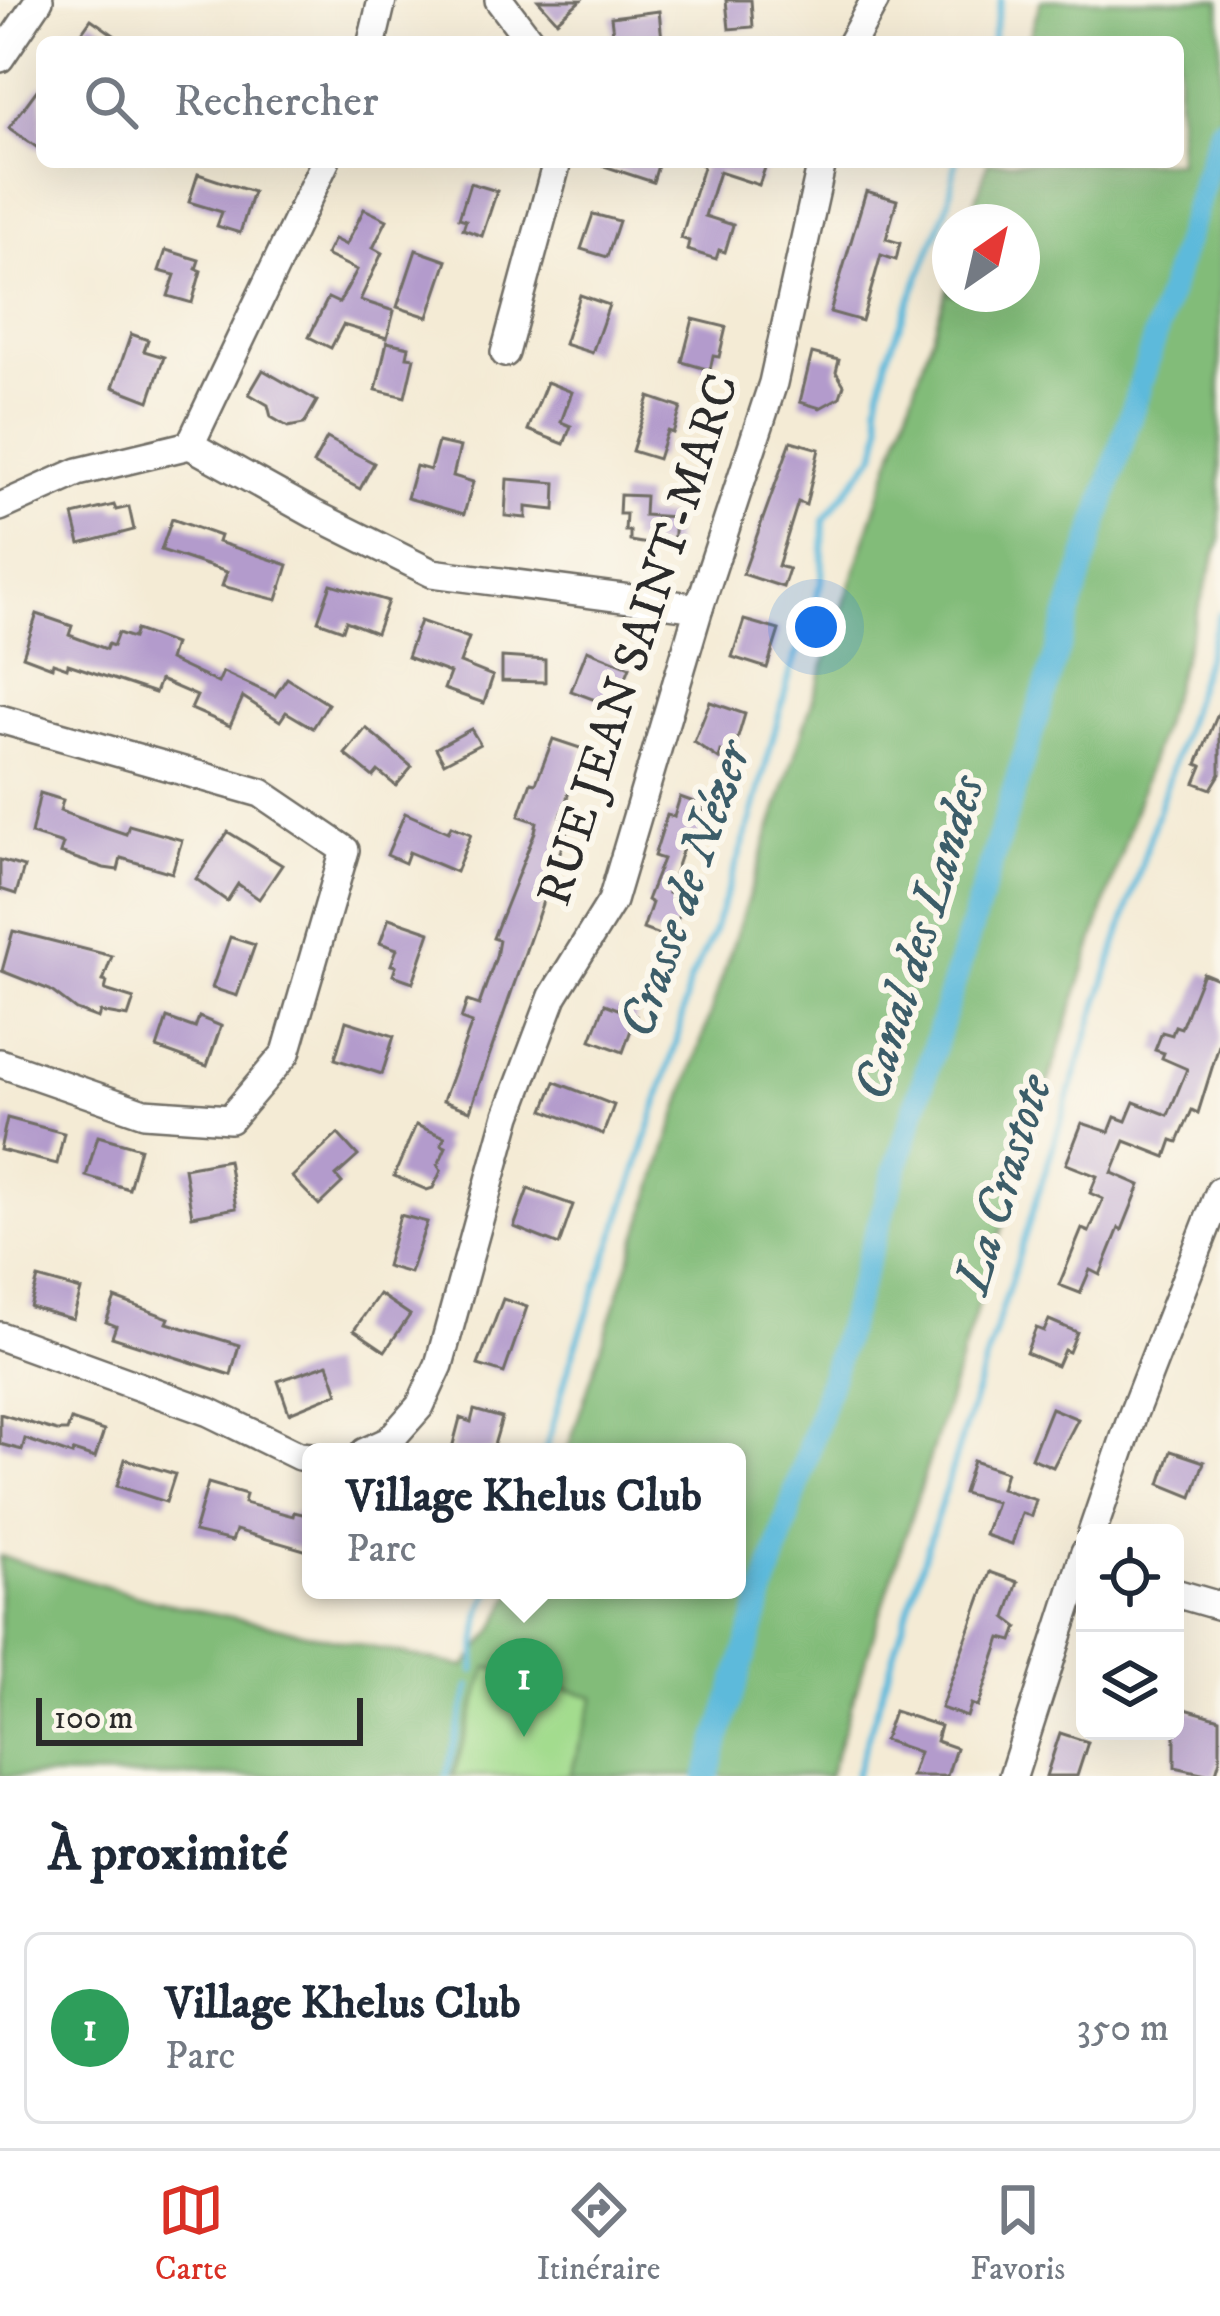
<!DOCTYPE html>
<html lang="fr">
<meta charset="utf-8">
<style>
body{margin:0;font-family:"IM FELL DW Pica",serif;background:#f2f2f3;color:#1f2937}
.controls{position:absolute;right:36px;bottom:36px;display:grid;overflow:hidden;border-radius:18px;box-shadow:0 12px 48px #0002}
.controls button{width:108px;height:108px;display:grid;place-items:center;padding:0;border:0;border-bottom:3px solid #e0e1e3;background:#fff;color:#1f2937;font:60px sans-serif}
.compass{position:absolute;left:932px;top:204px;width:108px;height:108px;border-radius:50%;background:#fff;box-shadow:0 12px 48px #0002;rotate:34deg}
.scale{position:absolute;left:36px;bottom:30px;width:327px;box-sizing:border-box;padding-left:12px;border:6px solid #2b2b2b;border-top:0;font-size:33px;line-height:42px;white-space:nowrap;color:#2b2b2b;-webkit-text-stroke:9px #fbf7ec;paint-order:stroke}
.you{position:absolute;left:816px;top:627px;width:42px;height:42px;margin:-30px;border:9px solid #fff;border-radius:50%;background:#1a73e8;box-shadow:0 0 0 18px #1a73e833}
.badge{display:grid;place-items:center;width:78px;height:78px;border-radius:50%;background:#d93025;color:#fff;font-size:39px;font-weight:700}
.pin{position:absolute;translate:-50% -99px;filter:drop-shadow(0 3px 6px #0008)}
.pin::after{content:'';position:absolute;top:63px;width:42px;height:36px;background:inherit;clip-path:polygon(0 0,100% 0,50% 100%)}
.popup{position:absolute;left:302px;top:1443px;width:444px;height:156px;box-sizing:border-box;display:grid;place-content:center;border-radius:18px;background:#fff;filter:drop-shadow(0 3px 9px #0005);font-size:39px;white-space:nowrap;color:#747a83}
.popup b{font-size:45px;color:#1f2937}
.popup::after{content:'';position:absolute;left:50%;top:100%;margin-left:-24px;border:24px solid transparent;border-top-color:#fff}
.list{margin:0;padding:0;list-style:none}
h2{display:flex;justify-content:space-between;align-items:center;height:156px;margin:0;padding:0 48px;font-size:51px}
h2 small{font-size:39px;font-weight:400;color:#747a83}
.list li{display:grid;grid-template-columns:78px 1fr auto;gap:36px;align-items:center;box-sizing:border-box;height:192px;margin:0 24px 24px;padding:0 24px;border:3px solid #e0e1e3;border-radius:18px}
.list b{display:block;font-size:45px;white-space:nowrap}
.list p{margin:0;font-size:39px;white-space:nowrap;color:#747a83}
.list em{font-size:39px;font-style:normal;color:#747a83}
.icon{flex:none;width:66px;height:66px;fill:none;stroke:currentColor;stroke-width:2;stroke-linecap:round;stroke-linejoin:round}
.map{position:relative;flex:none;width:1220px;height:1776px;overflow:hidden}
.search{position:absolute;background:#fff;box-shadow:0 12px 48px #0002;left:36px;right:36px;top:36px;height:132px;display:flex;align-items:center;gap:30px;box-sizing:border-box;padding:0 42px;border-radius:18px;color:#747a83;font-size:45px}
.sheet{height:372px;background:#fff}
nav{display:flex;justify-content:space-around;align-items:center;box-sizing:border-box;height:168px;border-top:3px solid #e0e1e3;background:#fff;font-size:33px;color:#747a83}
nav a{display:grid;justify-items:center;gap:6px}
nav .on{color:#d93025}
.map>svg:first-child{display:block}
.green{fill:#a3dc8e;stroke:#67845c;stroke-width:3}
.forest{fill:#82bc79;stroke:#567452;stroke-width:3}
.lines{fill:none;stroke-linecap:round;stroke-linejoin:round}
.stream{stroke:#5dbadb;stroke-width:6}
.canal{stroke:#5dbadb;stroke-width:24}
.building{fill:#b39bcc}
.minor-casing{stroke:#716e66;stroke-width:32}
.minor{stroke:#fff;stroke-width:27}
.labels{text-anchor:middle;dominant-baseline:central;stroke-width:12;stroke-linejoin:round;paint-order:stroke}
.street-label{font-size:48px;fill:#2b2b2b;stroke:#fbf7ec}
.water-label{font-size:51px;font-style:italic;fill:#3c5d69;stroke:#fbf7ec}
</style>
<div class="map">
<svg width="1220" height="1776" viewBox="0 0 1220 1776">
<rect width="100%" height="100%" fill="#fbf7ec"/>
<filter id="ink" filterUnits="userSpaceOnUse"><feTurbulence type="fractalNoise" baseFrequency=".00833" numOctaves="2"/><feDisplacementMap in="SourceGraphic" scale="24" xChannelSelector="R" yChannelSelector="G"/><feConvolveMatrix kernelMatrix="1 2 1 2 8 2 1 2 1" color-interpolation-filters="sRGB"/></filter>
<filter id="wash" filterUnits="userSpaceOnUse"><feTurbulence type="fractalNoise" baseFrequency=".004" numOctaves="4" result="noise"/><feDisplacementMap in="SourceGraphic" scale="48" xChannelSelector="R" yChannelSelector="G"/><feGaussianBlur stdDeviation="2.7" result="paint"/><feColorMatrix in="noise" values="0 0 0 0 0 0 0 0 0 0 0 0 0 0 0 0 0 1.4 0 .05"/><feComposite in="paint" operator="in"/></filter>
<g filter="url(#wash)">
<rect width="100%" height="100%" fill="#f4ebd5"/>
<path class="green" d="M 487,1667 L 595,1697 L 570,1776 L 453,1776 Z"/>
<path class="forest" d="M 1041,0 L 1220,0 L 1220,541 L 829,1776 L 570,1776 L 595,1697 L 488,1667 L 452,1776 L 0,1776 L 0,1556 L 156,1601 L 465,1667 L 493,1631 L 514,1590 L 737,1590 L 737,1452 L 567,1452 L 950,280 L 950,294 L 1022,294 L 1022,222 L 969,222 L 988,162 L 1178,162 L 1178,42 L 1028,42 Z"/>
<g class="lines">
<g class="stream">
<path d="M 992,42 L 1001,0"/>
<path d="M 545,1452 L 569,1366 L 636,1173 L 677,1040 L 689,983 L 712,936 L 751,821 L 791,670 L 822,580 L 824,520 L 876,453 L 882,424 L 878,403 L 887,358 L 948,205 L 956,162"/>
<path d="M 474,1671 L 481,1610 L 492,1590"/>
<path d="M 856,1775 L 1220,614"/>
<path d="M 446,1776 L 470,1686"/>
</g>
<path class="canal" d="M 707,1776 L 1220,128"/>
</g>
<g id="blocks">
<g class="building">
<path d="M 538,0 L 581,0 L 557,21 Z"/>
<path d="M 726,0 L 751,0 L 753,27 L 729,29 Z"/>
<path d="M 659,11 L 662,40 L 614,42 L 611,17 Z"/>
<path d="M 91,19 L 124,42 L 75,42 Z"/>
<path d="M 42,83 L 42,151 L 9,128 Z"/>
<path d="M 605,162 L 659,162 L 653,182 L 604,166 Z"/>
<path d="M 700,162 L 767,162 L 759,185 L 719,172 L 705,216 L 733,225 L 725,252 L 719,250 L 716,259 L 687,250 L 689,241 L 681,238 L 703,167 Z"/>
<path d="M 198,174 L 253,192 L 240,233 L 217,226 L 222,212 L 189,202 Z"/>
<path d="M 470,183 L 497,191 L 482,236 L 463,229 L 466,220 L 459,218 Z"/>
<path d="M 866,191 L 897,200 L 886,239 L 900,243 L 896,260 L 881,255 L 862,321 L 830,312 Z"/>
<path d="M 364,209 L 387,220 L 373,248 L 382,253 L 360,300 L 394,311 L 387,338 L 343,325 L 331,348 L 309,337 L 328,298 L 339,303 L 357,270 L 326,255 L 334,239 L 346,245 Z"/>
<path d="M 593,214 L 619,221 L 607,257 L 581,249 Z"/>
<path d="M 166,250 L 199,260 L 196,269 L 201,271 L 192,303 L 168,296 L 175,275 L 159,271 Z"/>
<path d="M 416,250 L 447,261 L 428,317 L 397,307 Z"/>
<path d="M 580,295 L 609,305 L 592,353 L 564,344 Z"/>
<path d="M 693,319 L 726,327 L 719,357 L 713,356 L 710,370 L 682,362 Z"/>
<path d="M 131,334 L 148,340 L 144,351 L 164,357 L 149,401 L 113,387 Z"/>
<path d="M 387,342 L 409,347 L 407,357 L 414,358 L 405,397 L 376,390 Z"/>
<path d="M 812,353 L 839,360 L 836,372 L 844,385 L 840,397 L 820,408 L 800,402 Z"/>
<path d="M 263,370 L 317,401 L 304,424 L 288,427 L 271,417 L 268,405 L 249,394 Z"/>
<path d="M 547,382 L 572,392 L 561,422 L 571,426 L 564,444 L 528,430 Z"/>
<path d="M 649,397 L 681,408 L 673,433 L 667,431 L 658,459 L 632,451 Z"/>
<path d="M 327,438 L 374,463 L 360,489 L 313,464 Z"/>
<path d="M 791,441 L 819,449 L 806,505 L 798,502 L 778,566 L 789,569 L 783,587 L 743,574 Z"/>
<path d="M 438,442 L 460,447 L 453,476 L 473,482 L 464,514 L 407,498 L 416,466 L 430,470 Z"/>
<path d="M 507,479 L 556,483 L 555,510 L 526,507 L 526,518 L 505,516 Z"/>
<path d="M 620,495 L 645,496 L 644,515 L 675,517 L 673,548 L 630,541 L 630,531 L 625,531 L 626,514 L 619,514 Z"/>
<path d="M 114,505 L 116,510 L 129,507 L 134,530 L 80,544 L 73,515 Z"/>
<path d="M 172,519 L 220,536 L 218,542 L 288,565 L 277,600 L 222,586 L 227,572 L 161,550 Z"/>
<path d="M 331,584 L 388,601 L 376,633 L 346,621 L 343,630 L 318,621 Z"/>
<path d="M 37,614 L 72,626 L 69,635 L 106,649 L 108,644 L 113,646 L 118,633 L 133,638 L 136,630 L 174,644 L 169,660 L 218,683 L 223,672 L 275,696 L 287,678 L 328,704 L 313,728 L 286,712 L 280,721 L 243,697 L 230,726 L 191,709 L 197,696 L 160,680 L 155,693 L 68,664 L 67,668 L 53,663 L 52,667 L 23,656 Z"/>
<path d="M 744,620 L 779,630 L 767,668 L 732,657 Z"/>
<path d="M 420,621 L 469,638 L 460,663 L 493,676 L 484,703 L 444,689 L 450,673 L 407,657 Z"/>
<path d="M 587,650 L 630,667 L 614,707 L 571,691 Z"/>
<path d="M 502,657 L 545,660 L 545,682 L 502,681 Z"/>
<path d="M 710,702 L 745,714 L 733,754 L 721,751 L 719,759 L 694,742 Z"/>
<path d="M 1220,709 L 1220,774 L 1211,789 L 1195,783 L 1202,766 L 1197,764 Z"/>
<path d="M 366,728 L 412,767 L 396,786 L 378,771 L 373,777 L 345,754 Z"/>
<path d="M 471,729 L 480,744 L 444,763 L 436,748 Z"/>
<path d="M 553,739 L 583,749 L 557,829 L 567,832 L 470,1111 L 443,1101 L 472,1023 L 461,1019 L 467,1001 L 479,1005 L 496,957 L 499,940 L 493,938 L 535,832 L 537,822 L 519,816 L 531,782 L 536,783 Z"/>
<path d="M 40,793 L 63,800 L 60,811 L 90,822 L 126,834 L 129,825 L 182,840 L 172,873 L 121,858 L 118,870 L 104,868 L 60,853 L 63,844 L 31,834 Z"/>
<path d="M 680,797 L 705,806 L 702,815 L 706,816 L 700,837 L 688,833 L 668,893 L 685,899 L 670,939 L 643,929 L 652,903 L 647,900 L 663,859 L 654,856 L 667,815 L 674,817 Z"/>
<path d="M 405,813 L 448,832 L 451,826 L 471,834 L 456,872 L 409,852 L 405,863 L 387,855 Z"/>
<path d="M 228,832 L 282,865 L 259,899 L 238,884 L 227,901 L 196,879 Z"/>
<path d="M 0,860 L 24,867 L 16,894 L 0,889 Z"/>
<path d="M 389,918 L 430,932 L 413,982 L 393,975 L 396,966 L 391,965 L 397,949 L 380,943 Z"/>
<path d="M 13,931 L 112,956 L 103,981 L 107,982 L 105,990 L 134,999 L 128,1017 L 100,1012 L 98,1018 L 76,1010 L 50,990 L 2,971 Z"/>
<path d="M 230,937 L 255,945 L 237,996 L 212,988 Z"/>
<path d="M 1203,973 L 1220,980 L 1220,1042 L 1198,1113 L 1192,1110 L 1178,1142 L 1172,1140 L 1166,1157 L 1125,1141 L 1112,1173 L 1140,1185 L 1122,1230 L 1119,1228 L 1100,1275 L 1090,1270 L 1080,1293 L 1059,1285 L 1082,1229 L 1089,1232 L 1103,1199 L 1090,1193 L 1097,1176 L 1066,1164 L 1082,1123 L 1109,1132 L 1115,1117 L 1126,1121 L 1134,1102 L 1168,1115 L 1187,1069 L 1162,1058 L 1164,1053 L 1155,1050 L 1162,1032 L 1172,1035 L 1175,1026 L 1181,1028 Z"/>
<path d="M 605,1004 L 636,1016 L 623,1052 L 591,1040 Z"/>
<path d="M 199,1017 L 221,1026 L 207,1066 L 157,1048 L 167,1018 L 195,1028 Z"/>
<path d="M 346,1021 L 394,1036 L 382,1074 L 335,1059 Z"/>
<path d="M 555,1082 L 614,1105 L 603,1134 L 544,1110 Z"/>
<path d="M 7,1118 L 64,1133 L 57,1164 L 0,1150 Z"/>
<path d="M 416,1125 L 445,1137 L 441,1145 L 446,1147 L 438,1165 L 441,1171 L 433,1188 L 427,1190 L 394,1176 Z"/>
<path d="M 338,1134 L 358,1156 L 336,1176 L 342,1183 L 319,1205 L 292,1177 Z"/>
<path d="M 98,1136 L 140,1148 L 129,1189 L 86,1176 Z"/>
<path d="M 228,1160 L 236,1208 L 192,1216 L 184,1168 Z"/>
<path d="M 528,1189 L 573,1205 L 559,1245 L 514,1227 Z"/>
<path d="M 400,1215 L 427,1222 L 410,1273 L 386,1266 Z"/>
<path d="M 38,1278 L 81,1290 L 73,1319 L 30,1307 Z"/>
<path d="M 379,1294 L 410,1315 L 385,1351 L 354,1330 Z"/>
<path d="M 115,1298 L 169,1318 L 167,1323 L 239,1345 L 231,1375 L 112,1337 L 116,1326 L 106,1322 Z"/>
<path d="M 503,1299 L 527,1307 L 504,1373 L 478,1365 Z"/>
<path d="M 1049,1320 L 1077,1332 L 1069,1352 L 1064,1350 L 1057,1366 L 1026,1353 L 1036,1328 L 1044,1331 Z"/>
<path d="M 328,1364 L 338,1393 L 289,1413 L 278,1381 Z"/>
<path d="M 1051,1408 L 1078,1419 L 1053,1467 L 1031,1458 Z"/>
<path d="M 474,1410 L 502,1418 L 492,1452 L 451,1452 L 460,1418 L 471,1422 Z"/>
<path d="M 0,1414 L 57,1431 L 67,1431 L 71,1420 L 104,1431 L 95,1458 L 73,1451 L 72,1455 L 25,1439 L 22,1450 L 0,1444 Z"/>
<path d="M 1171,1451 L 1204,1462 L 1192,1497 L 1160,1484 Z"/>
<path d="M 125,1459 L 175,1474 L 166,1502 L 117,1486 Z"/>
<path d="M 973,1461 L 1006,1472 L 1001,1489 L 1036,1500 L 1031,1516 L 1022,1513 L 1012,1544 L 985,1535 L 996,1502 L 963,1493 Z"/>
<path d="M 208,1483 L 246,1494 L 244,1503 L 293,1516 L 294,1512 L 311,1516 L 311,1552 L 236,1530 L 232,1541 L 194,1532 Z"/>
<path d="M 990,1572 L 1018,1582 L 1006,1618 L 1018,1627 L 1013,1641 L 1001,1638 L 978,1707 L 971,1704 L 967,1717 L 941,1708 Z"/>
<path d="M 1175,1706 L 1220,1719 L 1220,1759 L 1215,1776 L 1175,1767 Z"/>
<path d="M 894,1711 L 940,1726 L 936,1741 L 956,1748 L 947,1776 L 911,1776 L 919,1752 L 884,1740 Z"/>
<path d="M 1060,1733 L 1088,1742 L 1077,1776 L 1046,1776 Z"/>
</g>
</g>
</g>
<g filter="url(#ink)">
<use href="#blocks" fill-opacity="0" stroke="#716e66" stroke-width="3"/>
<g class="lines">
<defs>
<g id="minor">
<path d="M 499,0 L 531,42"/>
<path d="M 372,42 L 382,0"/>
<path d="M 852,42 L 875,0"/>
<path d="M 0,58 L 39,0"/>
<path d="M 505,353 L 557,162"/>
<path d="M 190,445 L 314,514 L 432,573 L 699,608"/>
<path d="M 0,507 L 78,472 L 190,445 L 325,162"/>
<path d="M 0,719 L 261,793 L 345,850 L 286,1053 L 230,1119 L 144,1113 L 0,1063"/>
<path d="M 0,1336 L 209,1412 L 299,1456 L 311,1457"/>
<path d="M 365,1452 L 389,1441 L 420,1406 L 439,1365 L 508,1115 L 553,996 L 612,901 L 699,608 L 773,383 L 822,162"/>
<path d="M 1092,1533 L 1133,1414 L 1220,1191"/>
<path d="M 1175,1593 L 1220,1606"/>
<path d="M 1013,1776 L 1085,1552"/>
</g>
</defs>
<use href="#minor" class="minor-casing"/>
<use href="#minor" class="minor"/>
</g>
</g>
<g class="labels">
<g class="street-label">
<text transform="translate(639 640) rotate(-72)">RUE JEAN SAINT-MARC</text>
</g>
<g class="water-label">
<text transform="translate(686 890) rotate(-71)">Crasse de Nézer</text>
<text transform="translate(920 938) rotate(-73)">Canal des Landes</text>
<text transform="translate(1004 1184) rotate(-73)">La Crastote</text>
</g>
</g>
</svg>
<div class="controls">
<button><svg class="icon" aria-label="locate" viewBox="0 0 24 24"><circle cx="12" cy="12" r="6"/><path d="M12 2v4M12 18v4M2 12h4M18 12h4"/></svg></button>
<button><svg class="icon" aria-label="layers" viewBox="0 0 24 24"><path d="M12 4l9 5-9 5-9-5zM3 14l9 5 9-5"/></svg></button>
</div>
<svg class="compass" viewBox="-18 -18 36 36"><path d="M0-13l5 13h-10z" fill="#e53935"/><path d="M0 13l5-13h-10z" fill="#747a83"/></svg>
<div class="scale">100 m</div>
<div class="you"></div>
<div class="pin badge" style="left:524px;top:1737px;background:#2e9e5b">1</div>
<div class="popup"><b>Village Khelus Club</b>Parc</div>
<div class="search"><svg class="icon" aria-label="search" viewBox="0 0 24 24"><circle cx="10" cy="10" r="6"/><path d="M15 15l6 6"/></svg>Rechercher</div>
</div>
<section class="sheet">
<h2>À proximité<small></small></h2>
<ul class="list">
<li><span class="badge" style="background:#2e9e5b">1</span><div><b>Village Khelus Club</b><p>Parc</p></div><em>350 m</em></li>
</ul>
</section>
<nav>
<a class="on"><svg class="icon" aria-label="map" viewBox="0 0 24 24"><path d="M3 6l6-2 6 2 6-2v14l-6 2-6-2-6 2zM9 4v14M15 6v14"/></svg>Carte</a>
<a><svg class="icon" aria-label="directions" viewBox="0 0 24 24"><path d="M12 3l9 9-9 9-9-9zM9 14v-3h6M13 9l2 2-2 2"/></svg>Itinéraire</a>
<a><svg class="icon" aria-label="saved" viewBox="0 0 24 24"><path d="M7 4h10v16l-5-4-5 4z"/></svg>Favoris</a>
</nav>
